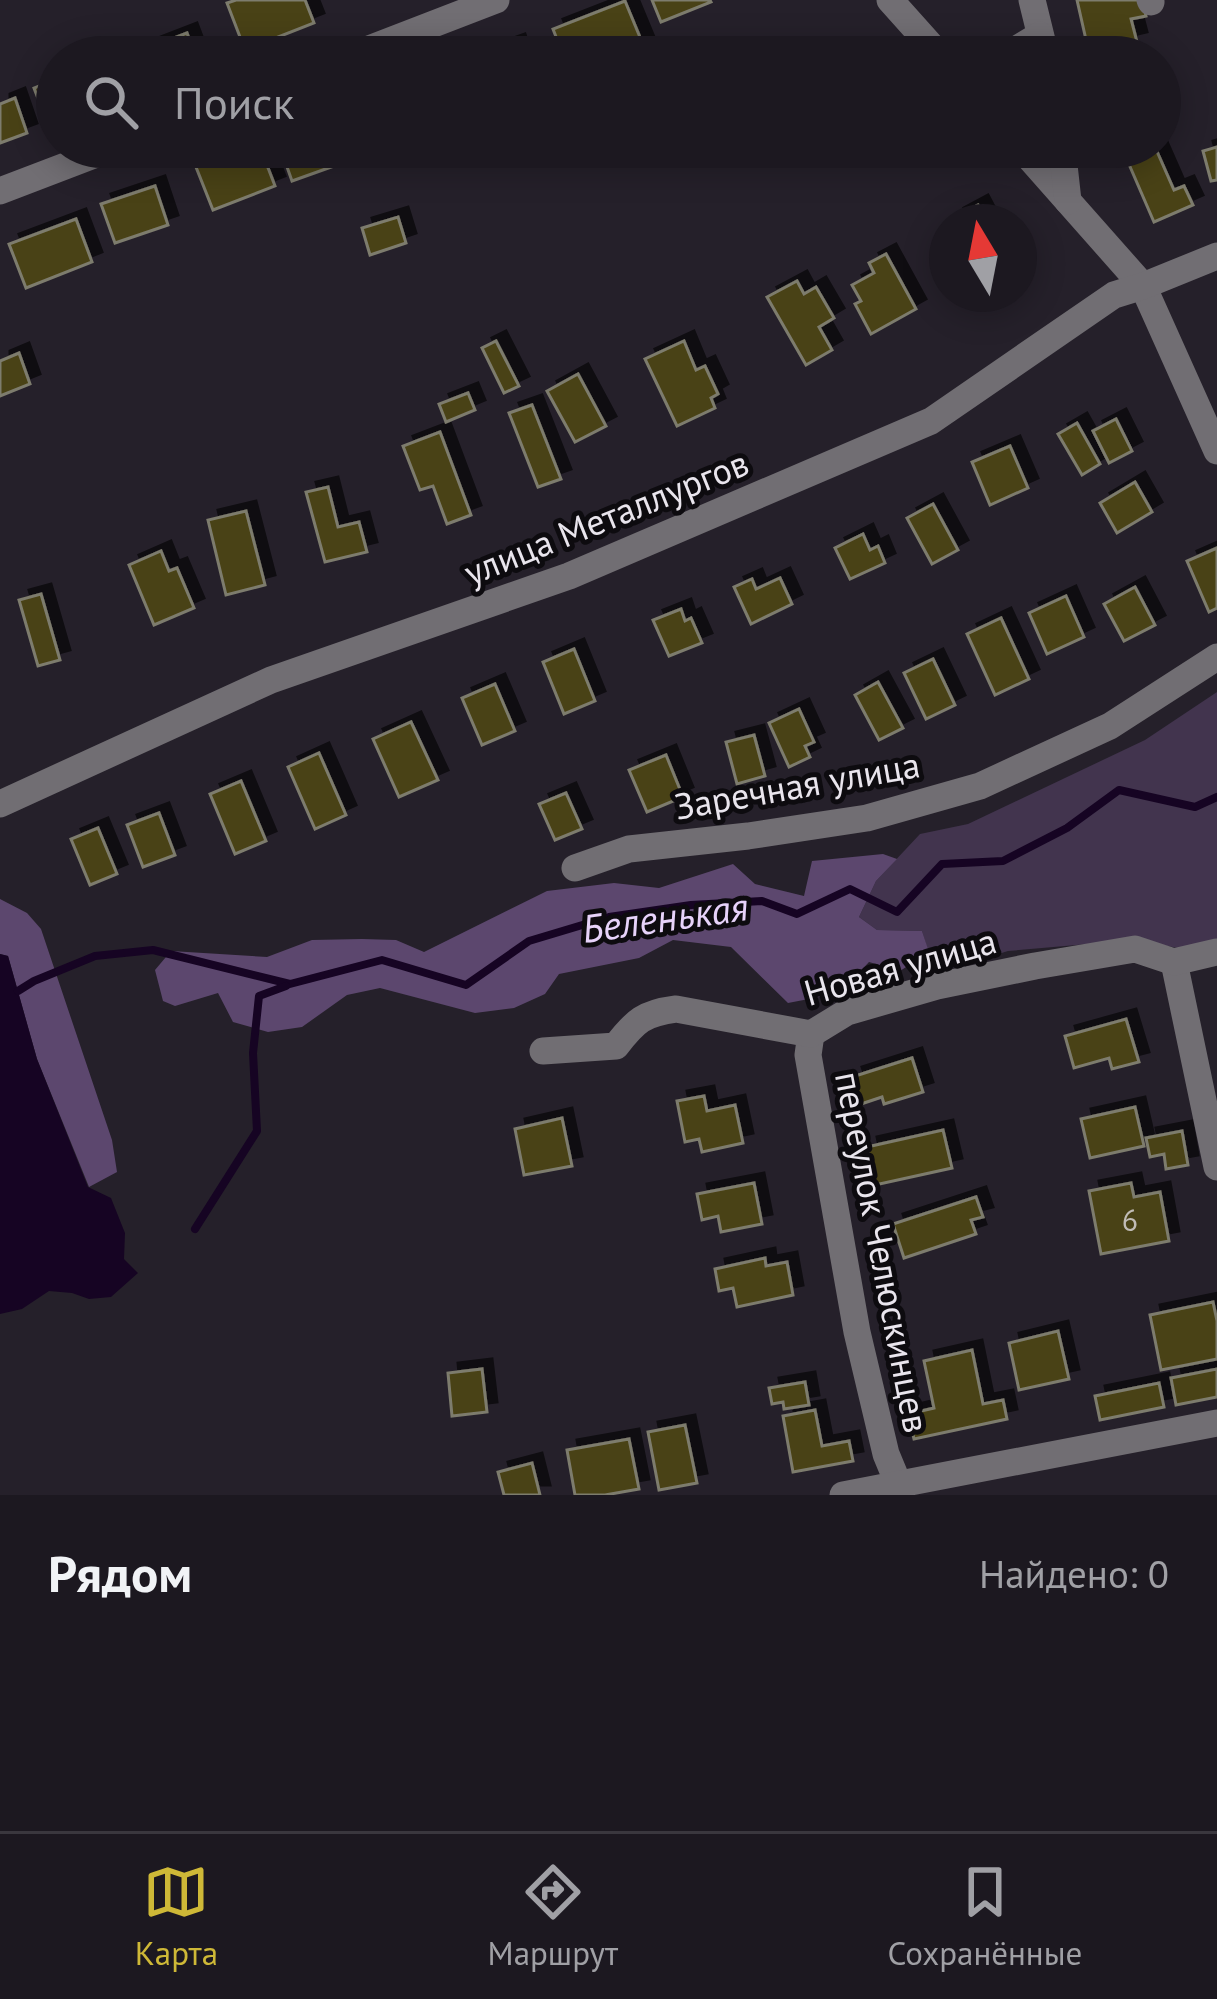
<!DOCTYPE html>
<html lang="ru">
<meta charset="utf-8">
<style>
body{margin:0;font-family:"PT Sans",sans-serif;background:#252129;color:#f1f3f6}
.compass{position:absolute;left:929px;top:204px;width:108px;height:108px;border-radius:50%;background:#1c1820;box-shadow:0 6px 30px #0003;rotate:350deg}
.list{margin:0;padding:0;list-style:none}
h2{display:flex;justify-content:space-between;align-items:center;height:156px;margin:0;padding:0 48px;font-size:51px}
h2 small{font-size:39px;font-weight:400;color:#a0a0a5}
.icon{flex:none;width:66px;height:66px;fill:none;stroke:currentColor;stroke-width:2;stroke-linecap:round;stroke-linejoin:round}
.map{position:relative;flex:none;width:1217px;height:1495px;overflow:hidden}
.search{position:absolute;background:#1c1820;box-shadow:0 6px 30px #0003;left:36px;right:36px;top:36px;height:132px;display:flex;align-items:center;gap:30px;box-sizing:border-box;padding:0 42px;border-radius:66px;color:#a0a0a5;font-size:45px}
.sheet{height:336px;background:#1c1820}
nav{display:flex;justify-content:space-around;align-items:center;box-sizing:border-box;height:168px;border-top:3px solid #3a373e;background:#1c1820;font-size:33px;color:#a0a0a5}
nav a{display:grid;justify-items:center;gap:6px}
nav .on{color:#ceb837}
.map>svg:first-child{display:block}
.green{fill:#42344e}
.forest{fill:#5c476e}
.water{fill:#160423}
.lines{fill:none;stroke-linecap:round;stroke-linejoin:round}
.stream{stroke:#160423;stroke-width:8}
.building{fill:#4a4213;stroke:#7d7b6d;stroke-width:3;filter:url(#shadow)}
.minor{stroke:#716e73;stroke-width:27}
.labels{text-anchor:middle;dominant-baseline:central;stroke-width:10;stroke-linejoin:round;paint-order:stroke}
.number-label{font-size:30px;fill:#c1bcb6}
.street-label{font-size:36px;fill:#e9e5ed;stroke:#0d0b0f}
.water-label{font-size:39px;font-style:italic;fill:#e7d3fa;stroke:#0d0b0f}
</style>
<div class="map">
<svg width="1217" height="1495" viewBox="0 0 1217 1495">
<defs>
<filter id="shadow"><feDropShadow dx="10" dy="-10" stdDeviation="0" flood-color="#0009"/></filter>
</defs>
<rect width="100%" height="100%" fill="#25202a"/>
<path class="green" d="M 1217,692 L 1217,942 L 1178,948 L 1134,940 L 1008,951 L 963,965 L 933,967 L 922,931 L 877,930 L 859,917 L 876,881 L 920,834 L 968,824 L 1145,740 Z"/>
<g class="forest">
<path d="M 883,854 L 897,859 L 876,881 L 859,917 L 877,930 L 922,931 L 929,952 L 900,971 L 869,962 L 840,993 L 788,1003 L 731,947 L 673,940 L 639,958 L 559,974 L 545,994 L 514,1008 L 475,1013 L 380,988 L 347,995 L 302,1027 L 268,1032 L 233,1022 L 218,993 L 175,1006 L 163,1001 L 155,970 L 171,951 L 267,957 L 312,940 L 362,939 L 396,940 L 424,952 L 547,891 L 614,883 L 659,888 L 733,864 L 755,884 L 804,896 L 812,861 Z"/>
<path d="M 0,899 L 27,913 L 41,929 L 112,1140 L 117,1172 L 89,1187 L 37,1059 L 8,956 L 0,954 Z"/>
</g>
<path class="water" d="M 0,954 L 8,956 L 37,1059 L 88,1187 L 111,1198 L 125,1233 L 124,1259 L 138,1273 L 111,1297 L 89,1299 L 72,1293 L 49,1291 L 22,1309 L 0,1314 Z"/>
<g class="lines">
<g class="stream">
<path d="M 18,991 L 34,981 L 95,956 L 153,950 L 290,984 L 382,960 L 466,985 L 529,941 L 609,917 L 691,905 L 762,901 L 797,914 L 850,889 L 897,912 L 942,864 L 1003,861 L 1067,828 L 1119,790 L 1195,807 L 1217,797"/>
<path d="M 195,1229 L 257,1131 L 253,1053 L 259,996 L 286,986"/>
</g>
</g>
<g class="building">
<path d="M 236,0 L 305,0 L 314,23 L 245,50 L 227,3 Z"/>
<path d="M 652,0 L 710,0 L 711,2 L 661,22 Z"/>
<path d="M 1077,0 L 1142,0 L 1146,16 L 1131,19 L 1137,42 L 1089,53 Z"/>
<path d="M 625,1 L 644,47 L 618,57 L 564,57 L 553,29 Z"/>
<path d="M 187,33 L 196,57 L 125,57 Z"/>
<path d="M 515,44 L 519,57 L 478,57 Z"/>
<path d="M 57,79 L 57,124 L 49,127 L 34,88 Z"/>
<path d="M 15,98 L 27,133 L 0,143 L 0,104 Z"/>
<path d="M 248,147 L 260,147 L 275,186 L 213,210 L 196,167 Z"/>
<path d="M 280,147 L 359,147 L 362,156 L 292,181 Z"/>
<path d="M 1143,147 L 1155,147 L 1174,190 L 1184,186 L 1193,205 L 1154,222 L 1125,155 Z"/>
<path d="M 1217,147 L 1217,180 L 1211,181 L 1203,151 Z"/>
<path d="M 155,186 L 168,225 L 115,243 L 101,204 Z"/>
<path d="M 978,205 L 987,222 L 956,222 L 954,218 Z"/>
<path d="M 398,217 L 406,243 L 370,255 L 362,228 Z"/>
<path d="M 76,219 L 92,262 L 26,288 L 9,244 Z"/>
<path d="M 886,254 L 916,309 L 871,334 L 855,304 L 861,301 L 852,285 L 874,273 L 869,263 Z"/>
<path d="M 797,281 L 804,294 L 816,287 L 834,318 L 819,327 L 832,350 L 806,365 L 767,297 Z"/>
<path d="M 496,341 L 519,386 L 504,393 L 482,348 Z"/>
<path d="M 684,341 L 696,370 L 705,366 L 718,394 L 711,398 L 715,408 L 677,426 L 645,359 Z"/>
<path d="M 19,353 L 30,384 L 0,396 L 0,361 Z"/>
<path d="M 578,374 L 606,426 L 575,442 L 547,391 Z"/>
<path d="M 468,393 L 475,410 L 446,422 L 439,404 Z"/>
<path d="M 532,405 L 561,479 L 538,487 L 509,413 Z"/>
<path d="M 1116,419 L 1132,451 L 1109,463 L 1093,431 Z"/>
<path d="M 1077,423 L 1100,464 L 1082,475 L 1058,434 Z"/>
<path d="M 440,432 L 471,515 L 447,524 L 433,486 L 420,490 L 403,446 Z"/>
<path d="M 1010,446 L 1028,488 L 990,505 L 972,462 Z"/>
<path d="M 1135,482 L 1152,512 L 1117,533 L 1100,503 Z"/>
<path d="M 328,487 L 338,527 L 359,522 L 367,552 L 325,562 L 306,492 Z"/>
<path d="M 933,504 L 958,550 L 932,564 L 907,518 Z"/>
<path d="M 246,511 L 265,585 L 226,595 L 208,520 Z"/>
<path d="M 863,534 L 870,550 L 878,546 L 885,563 L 850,579 L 835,548 Z"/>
<path d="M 1217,548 L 1217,608 L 1209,612 L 1187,561 Z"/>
<path d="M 161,551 L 169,571 L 177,568 L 194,608 L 154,625 L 129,565 Z"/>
<path d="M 780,578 L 792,604 L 751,624 L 734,587 L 752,579 L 756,589 Z"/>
<path d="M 1135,587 L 1155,625 L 1124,641 L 1104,604 Z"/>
<path d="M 41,594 L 60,660 L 38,666 L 19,600 Z"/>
<path d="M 1066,596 L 1084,637 L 1047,654 L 1029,613 Z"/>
<path d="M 681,609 L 685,621 L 691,618 L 702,643 L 669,656 L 653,620 Z"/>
<path d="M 1001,618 L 1029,679 L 995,695 L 967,634 Z"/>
<path d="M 574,649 L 595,701 L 564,714 L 543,662 Z"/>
<path d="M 933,659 L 955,705 L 926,719 L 904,673 Z"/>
<path d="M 878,682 L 903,728 L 879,740 L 855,695 Z"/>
<path d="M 495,684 L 515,731 L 482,745 L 462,698 Z"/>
<path d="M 799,709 L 814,742 L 805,746 L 810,757 L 789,767 L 769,723 Z"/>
<path d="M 411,722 L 438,780 L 399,797 L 373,739 Z"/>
<path d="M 754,735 L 765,776 L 737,784 L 726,742 Z"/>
<path d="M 319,753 L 346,815 L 315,829 L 288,767 Z"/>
<path d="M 666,755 L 683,797 L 647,812 L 629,770 Z"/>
<path d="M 241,781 L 266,841 L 235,854 L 210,794 Z"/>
<path d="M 566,793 L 582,829 L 555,840 L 539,804 Z"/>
<path d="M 159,813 L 175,855 L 143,867 L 127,825 Z"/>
<path d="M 98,828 L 117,874 L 90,885 L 71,839 Z"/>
<path d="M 1126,1019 L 1139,1062 L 1112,1069 L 1109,1058 L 1074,1068 L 1065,1036 Z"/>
<path d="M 912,1058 L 923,1092 L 884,1104 L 882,1097 L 861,1104 L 852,1077 Z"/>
<path d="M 704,1096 L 707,1111 L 735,1105 L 743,1143 L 702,1152 L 699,1139 L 685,1142 L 677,1101 Z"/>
<path d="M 1135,1107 L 1144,1146 L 1090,1158 L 1081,1119 Z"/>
<path d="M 562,1118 L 572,1166 L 524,1175 L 515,1129 Z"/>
<path d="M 943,1130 L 952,1168 L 875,1185 L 867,1147 Z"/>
<path d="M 1182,1131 L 1188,1165 L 1166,1169 L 1164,1154 L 1150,1157 L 1146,1138 Z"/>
<path d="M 754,1183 L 762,1224 L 721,1232 L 718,1216 L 702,1220 L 697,1194 Z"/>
<path d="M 1131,1183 L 1134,1197 L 1160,1192 L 1169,1241 L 1101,1254 L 1089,1191 Z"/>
<path d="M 976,1197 L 983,1217 L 971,1220 L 976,1234 L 904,1258 L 893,1224 Z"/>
<path d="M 765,1258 L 766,1266 L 787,1262 L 793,1295 L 737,1307 L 733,1288 L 719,1291 L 715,1269 Z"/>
<path d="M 1213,1302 L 1217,1321 L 1217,1359 L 1161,1370 L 1150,1315 Z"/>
<path d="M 1058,1331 L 1069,1379 L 1019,1390 L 1009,1343 Z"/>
<path d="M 972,1350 L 983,1404 L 1003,1400 L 1007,1419 L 914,1439 L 908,1414 L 934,1408 L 924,1361 Z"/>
<path d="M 482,1369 L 487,1412 L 452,1416 L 448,1373 Z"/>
<path d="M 1217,1369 L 1217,1397 L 1176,1405 L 1171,1378 Z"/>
<path d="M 805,1382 L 809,1405 L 784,1409 L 783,1402 L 772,1404 L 769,1388 Z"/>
<path d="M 1159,1383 L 1164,1407 L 1100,1420 L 1095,1396 Z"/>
<path d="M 815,1410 L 822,1446 L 849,1441 L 853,1461 L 793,1472 L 783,1416 Z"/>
<path d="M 685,1425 L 697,1483 L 659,1490 L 648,1432 Z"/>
<path d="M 629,1439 L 639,1489 L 605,1495 L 575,1495 L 567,1450 Z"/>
<path d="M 532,1463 L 540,1495 L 504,1495 L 498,1472 Z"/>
</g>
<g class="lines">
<g class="minor">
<path d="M 890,0 L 941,57"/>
<path d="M 1032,0 L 1046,57"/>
<path d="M 1150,0 L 1151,2"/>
<path d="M 348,57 L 496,0"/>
<path d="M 1004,57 L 1040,35"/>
<path d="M 1020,147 L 1143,286 L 1217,451"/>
<path d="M 1062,147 L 1068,201"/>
<path d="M 0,191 L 115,147"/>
<path d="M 0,804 L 271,680 L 569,576 L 931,421 L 1114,295 L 1143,286 L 1217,256"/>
<path d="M 575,868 L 629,849 L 748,836 L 867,818 L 980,786 L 1110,726 L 1217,657"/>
<path d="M 1174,962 L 1217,1167"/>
<path d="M 811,1034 L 808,1055 L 857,1332 L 886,1454 L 898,1483"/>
<path d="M 543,1051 L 616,1046 C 635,1021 644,1013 676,1009 L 811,1034 L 847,1012 L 937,986 L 1035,966 L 1135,949 L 1174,962 L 1217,952"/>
<path d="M 843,1495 L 1217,1423"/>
</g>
</g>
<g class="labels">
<g class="number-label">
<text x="1130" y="1219">6</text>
</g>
<g class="street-label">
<text transform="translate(606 517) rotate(-22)">улица Металлургов</text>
<text transform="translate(797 785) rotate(-10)">Заречная улица</text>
<text transform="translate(900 966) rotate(-16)">Новая улица</text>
<text transform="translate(883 1252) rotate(79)">переулок Челюскинцев</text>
</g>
<g class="water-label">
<text transform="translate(665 917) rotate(-8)">Беленькая</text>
</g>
</g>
</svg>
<svg class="compass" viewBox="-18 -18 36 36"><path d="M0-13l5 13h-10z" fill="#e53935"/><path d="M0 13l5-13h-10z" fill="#a0a0a5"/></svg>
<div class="search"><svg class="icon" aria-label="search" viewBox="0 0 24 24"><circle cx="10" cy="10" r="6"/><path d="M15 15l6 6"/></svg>Поиск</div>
</div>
<section class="sheet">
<h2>Рядом<small>Найдено: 0</small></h2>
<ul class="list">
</ul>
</section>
<nav>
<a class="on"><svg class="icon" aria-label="map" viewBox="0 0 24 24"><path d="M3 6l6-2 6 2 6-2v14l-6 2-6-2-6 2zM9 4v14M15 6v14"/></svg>Карта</a>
<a><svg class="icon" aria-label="directions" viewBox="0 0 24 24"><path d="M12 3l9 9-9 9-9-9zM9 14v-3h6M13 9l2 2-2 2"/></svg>Маршрут</a>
<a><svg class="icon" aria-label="saved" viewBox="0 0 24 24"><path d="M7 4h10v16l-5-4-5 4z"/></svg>Сохранённые</a>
</nav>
